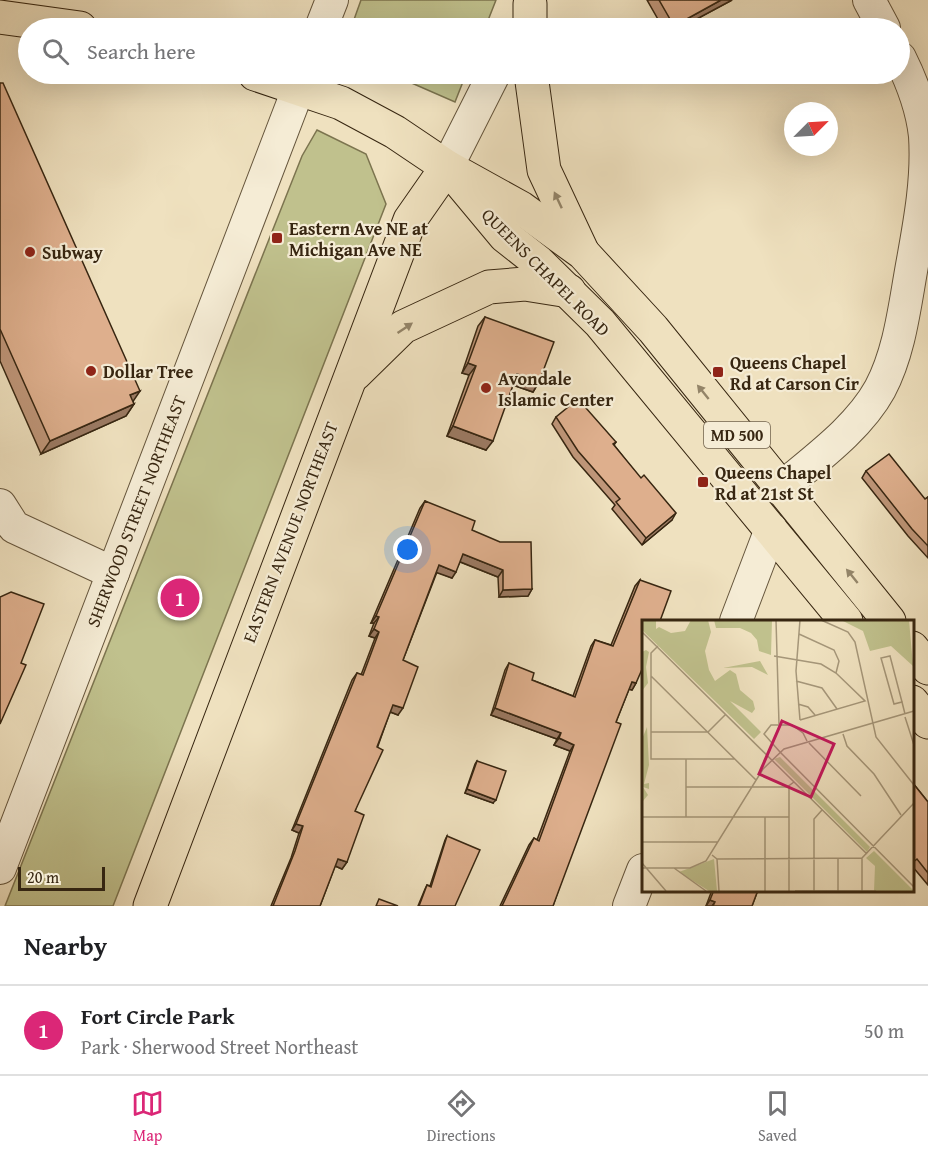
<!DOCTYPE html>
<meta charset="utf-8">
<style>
body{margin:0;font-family:"Gentium Book Plus",serif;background:#f6f6f6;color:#202124}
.compass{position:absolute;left:784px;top:102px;width:54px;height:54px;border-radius:50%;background:#fff;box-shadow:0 6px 24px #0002;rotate:66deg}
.scale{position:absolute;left:18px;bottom:15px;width:87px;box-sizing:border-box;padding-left:6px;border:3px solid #372611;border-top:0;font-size:16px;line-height:21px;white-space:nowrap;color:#372611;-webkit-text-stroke:4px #f5ecd5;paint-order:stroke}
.you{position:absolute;left:408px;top:550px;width:21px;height:21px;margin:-15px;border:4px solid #fff;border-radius:50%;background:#1a73e8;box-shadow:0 0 0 9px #1a73e833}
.badge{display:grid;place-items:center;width:39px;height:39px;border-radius:50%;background:#db2777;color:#fff;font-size:20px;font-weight:700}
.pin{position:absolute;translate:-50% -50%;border:3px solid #fff;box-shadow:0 2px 6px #0006}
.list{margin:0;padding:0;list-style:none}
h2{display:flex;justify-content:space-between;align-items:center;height:78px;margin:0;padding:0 24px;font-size:26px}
h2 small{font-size:20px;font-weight:400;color:#757577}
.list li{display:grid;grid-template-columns:39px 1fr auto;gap:18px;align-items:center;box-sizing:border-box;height:90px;padding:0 24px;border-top:2px solid #e0e0e0}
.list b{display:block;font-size:22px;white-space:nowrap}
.list p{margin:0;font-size:20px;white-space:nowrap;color:#757577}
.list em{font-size:20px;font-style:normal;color:#757577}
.icon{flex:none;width:33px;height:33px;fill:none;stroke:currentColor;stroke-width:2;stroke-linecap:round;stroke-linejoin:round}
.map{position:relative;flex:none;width:928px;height:906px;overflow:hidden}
.search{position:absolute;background:#fff;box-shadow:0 6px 24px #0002;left:18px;right:18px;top:18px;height:66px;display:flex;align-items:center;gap:15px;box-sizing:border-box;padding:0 21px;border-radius:33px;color:#757577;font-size:22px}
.sheet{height:168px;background:#fff}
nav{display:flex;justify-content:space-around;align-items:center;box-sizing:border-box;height:84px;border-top:2px solid #e0e0e0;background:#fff;font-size:16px;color:#757577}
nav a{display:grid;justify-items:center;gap:3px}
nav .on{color:#db2777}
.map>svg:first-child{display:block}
.green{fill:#c0c18d;stroke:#7c744f;stroke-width:1.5}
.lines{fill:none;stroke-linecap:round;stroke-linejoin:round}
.minor-casing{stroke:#65553c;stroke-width:34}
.major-casing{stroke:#372611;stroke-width:35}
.minor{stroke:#f5ecd5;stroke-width:32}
.major{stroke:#efe1bf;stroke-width:33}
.wall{fill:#bf9679;stroke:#372611;stroke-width:1.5}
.shaded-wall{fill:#9b7a63;stroke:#372611;stroke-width:1.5}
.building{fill:#deaf8d;stroke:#372611;stroke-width:1.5}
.oneway{fill:#938468}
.poi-dot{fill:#8f2418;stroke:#f5ecd5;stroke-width:2}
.labels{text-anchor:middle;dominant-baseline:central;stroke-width:4.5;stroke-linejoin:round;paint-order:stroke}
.shield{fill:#f5ecd5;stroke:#70614c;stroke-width:1.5}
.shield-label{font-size:16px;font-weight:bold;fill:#372611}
.poi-label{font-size:18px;font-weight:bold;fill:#372611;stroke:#f5ecd5;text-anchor:start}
.street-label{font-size:18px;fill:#372611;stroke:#f5ecd5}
.inset-road{fill:none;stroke:#a59679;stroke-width:1.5}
.view{fill:#c2185b;fill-opacity:0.15;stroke:#c2185b;stroke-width:3}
.inset-edge{fill:none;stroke:#372611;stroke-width:3}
</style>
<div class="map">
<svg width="928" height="906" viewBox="0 0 928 906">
<rect width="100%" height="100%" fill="#efe1bf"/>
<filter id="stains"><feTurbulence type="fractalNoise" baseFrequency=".00333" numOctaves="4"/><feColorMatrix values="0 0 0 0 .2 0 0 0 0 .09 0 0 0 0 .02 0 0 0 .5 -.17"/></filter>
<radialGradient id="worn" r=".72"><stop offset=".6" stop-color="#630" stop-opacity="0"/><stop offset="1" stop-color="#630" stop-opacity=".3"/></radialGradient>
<g class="green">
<path d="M 361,0 L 496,0 L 485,28 L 351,28 Z"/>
<path d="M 391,74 L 466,74 L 455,102 Z"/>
<path d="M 317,130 L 366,154 L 386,204 L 113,906 L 5,906 L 302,156 Z"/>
</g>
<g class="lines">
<defs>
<g id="minor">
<path d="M 869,0 L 884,28"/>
<path d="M 321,28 L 332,0"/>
<path d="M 447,167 L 494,74"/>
<path d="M 780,489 C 814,460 858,429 880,389 C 899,353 904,311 911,271 C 919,226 928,181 925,136 C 922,108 912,82 900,58"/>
<path d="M 0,505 L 14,527 L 113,573"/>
<path d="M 736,621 L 771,529"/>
<path d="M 0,868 L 304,74"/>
<path d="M 629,906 L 643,870"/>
</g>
<g id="major">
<path d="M 530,4 L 530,28"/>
<path d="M 0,17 L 80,28"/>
<path d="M 255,74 L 341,103 L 395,132 L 447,167 L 521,208 L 583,253 L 653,329 L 889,621"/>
<path d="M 531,74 L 544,170 L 582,251"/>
<path d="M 460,182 L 505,236 L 538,262 L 600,323 L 846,621"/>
<path d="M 355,374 L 403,327 L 489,287 L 525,284 L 569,291"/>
<path d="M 912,648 L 928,668"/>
<path d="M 912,702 L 928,722"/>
<path d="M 150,906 L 410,220 L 447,167"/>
</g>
</defs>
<use href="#minor" class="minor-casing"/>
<use href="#major" class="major-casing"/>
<use href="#minor" class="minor"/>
<use href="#major" class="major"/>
</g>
<g class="wall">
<path d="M 647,0 L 732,0 L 680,28 L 663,28 Z"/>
<path d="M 0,83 L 134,404 L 126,416 L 41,454 L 0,361 Z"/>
<path d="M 485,317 L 539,382 L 533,392 L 513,385 L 486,450 L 447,436 L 469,375 L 462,373 L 478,326 Z"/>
<path d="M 556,417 L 616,442 L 614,445 L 672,520 L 642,545 L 612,509 L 615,505 L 573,457 L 552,424 Z"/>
<path d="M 866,471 L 925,499 L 928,497 L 928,558 L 908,536 L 862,478 Z"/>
<path d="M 425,501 L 472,530 L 532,589 L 528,596 L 499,597 L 498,577 L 460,562 L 452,578 L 437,572 L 403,660 L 398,715 L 390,712 L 355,811 L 347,862 L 342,869 L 335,866 L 320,906 L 271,906 L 291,858 L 299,833 L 292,830 L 352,680 L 357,673 L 361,675 L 375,638 L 369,636 L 374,623 L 371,623 L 420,508 Z"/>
<path d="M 640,580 L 636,683 L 632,690 L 629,689 L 616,722 L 553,906 L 500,906 L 529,845 L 534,838 L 537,840 L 570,751 L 554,745 L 557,739 L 491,715 L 505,670 L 509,663 L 532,680 L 573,696 L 591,646 L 595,640 L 611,645 L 635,586 Z"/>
<path d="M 477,761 L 493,803 L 465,793 L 475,764 Z"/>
<path d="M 912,782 L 928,802 L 928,885 L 912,866 Z"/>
<path d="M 447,836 L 455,906 L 418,906 L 425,889 L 427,885 L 430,886 L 445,840 Z"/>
<path d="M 712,890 L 758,890 L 752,906 L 706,906 Z"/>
</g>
<g class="shaded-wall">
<path d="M 721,0 L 732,0 L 680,28 L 672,28 L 674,26 Z"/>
<path d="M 468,363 L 476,366 L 469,375 L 462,373 Z"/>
<path d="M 517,374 L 539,382 L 533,392 L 510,384 Z"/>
<path d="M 140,391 L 132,403 L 130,395 Z"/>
<path d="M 134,404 L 126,416 L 41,454 L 50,441 Z"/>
<path d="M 453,426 L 493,441 L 486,450 L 447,436 Z"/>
<path d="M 676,513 L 672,520 L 642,545 L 646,538 Z"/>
<path d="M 463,554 L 503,570 L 498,577 L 458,561 Z"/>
<path d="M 439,565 L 456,572 L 452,578 L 435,572 Z"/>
<path d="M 532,589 L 528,596 L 499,597 L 503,590 Z"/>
<path d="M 376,616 L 379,617 L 374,623 L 371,623 Z"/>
<path d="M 374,629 L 379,632 L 375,638 L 369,636 Z"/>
<path d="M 632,682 L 636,683 L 632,690 L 628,689 Z"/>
<path d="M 393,705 L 403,708 L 398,715 L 388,711 Z"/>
<path d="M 495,708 L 561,733 L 557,739 L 491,715 Z"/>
<path d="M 559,738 L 574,745 L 570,751 L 554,745 Z"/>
<path d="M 467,789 L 496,800 L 493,803 L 465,793 Z"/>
<path d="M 296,824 L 303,826 L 299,833 L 292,830 Z"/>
<path d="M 338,859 L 347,862 L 342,869 L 333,865 Z"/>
<path d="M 710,900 L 715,902 L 712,906 L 706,906 Z"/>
</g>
<g class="building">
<path d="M 659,0 L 721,0 L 674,26 Z"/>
<path d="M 0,83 L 3,83 L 140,391 L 130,395 L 134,404 L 50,441 L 0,329 Z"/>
<path d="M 485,317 L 554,342 L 539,382 L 517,374 L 493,441 L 453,426 L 476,366 L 468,363 Z"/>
<path d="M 578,399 L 616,442 L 613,444 L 641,478 L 644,475 L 676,513 L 646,538 L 616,502 L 620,499 L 578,451 L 556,417 Z"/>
<path d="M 889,454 L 925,499 L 928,497 L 928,546 L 912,529 L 866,471 Z"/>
<path d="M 425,501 L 475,521 L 472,530 L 500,542 L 531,542 L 532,589 L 503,590 L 503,570 L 463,554 L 456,572 L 439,565 L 403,660 L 418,667 L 403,708 L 393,705 L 377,747 L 383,750 L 355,811 L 364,815 L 347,862 L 338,859 L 320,906 L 273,906 L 295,851 L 303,826 L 296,824 L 357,673 L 363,675 L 379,632 L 374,629 L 379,617 L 376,616 Z"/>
<path d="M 640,580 L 671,591 L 660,621 L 643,621 L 643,667 L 636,683 L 632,682 L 616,722 L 621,724 L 553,906 L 502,906 L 534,838 L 539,841 L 574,745 L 559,738 L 561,733 L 495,708 L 509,663 L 534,673 L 532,680 L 575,697 L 595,640 L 613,646 Z"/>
<path d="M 11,592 L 44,604 L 21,663 L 26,665 L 0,724 L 0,597 Z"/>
<path d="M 477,761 L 506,771 L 496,800 L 467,789 Z"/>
<path d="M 912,782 L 928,802 L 928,873 L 917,859 L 912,863 Z"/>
<path d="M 447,836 L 480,850 L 455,906 L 419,906 L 427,885 L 431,887 Z"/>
<path d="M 714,890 L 758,890 L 752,906 L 713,906 L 715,902 L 710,900 Z"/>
<path d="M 379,899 L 398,906 L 376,906 Z"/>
</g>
<defs><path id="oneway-solid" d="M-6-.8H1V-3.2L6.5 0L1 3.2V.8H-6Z" transform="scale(1.5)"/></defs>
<g class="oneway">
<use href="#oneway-solid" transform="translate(558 200) rotate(-115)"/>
<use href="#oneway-solid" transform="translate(405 328) rotate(-34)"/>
<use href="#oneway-solid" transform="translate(703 392) rotate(-129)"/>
<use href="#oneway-solid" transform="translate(852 576) rotate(-129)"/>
</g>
<g class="poi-dot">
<rect x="271" y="232" width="12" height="12" rx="3"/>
<circle cx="30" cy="252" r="6"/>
<circle cx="91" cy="371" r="6"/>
<rect x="712" y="366" width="12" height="12" rx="3"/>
<circle cx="486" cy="388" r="6"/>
<rect x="697" y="476" width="12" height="12" rx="3"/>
</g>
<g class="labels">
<rect class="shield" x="704" y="422" width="66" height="26" rx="4.5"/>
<g class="shield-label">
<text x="737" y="435">MD 500</text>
</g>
<g class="poi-label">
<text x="289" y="228">Eastern Ave NE at<tspan x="289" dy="21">Michigan Ave NE</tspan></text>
<text x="42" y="252">Subway</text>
<text x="730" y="362">Queens Chapel<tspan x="730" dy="21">Rd at Carson Cir</tspan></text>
<text x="103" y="371">Dollar Tree</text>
<text x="498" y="378">Avondale<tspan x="498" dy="21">Islamic Center</tspan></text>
<text x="715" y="472">Queens Chapel<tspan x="715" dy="21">Rd at 21st St</tspan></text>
</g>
<g class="street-label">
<text transform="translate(546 272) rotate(45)">QUEENS CHAPEL ROAD</text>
<text transform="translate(136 511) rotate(-69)">SHERWOOD STREET NORTHEAST</text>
<text transform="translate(290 532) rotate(-69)">EASTERN AVENUE NORTHEAST</text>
</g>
</g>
<g transform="translate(642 620)">
<rect width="272" height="272" fill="#efe1bf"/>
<path d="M 0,0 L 14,0 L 14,9 L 17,7 L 29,13 L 43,11 L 49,0 L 66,0 L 69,12 L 63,31 L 67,50 L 73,61 L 88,50 L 94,54 L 98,70 L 111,81 L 113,89 L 110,93 L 88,81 L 119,112 L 112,119 L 0,10 ZM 72,0 L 130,0 L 129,35 L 117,31 L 115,20 L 109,13 L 98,8 L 74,8 ZM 199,0 L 267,0 L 271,46 L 249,26 L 228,31 L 221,11 ZM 4,30 L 7,32 L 4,47 L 6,63 L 0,71 L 0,32 ZM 118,41 L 126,55 L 110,47 L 81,48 ZM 5,107 L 7,145 L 2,164 L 7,163 L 7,169 L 1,167 L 6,175 L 1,181 L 0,180 L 0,119 ZM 138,137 L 228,227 L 225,232 L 132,139 ZM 232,231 L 271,270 L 271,271 L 232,271 L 233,246 L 224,238 ZM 72,239 L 75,271 L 67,271 L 37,252 Z" fill="#c0c18d"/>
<path class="inset-road" d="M 134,0 L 137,104M 179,0 L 206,12 L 213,22 L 234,117 L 272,165M 0,12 L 225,234M 157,14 L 192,30 L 197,41 L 194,53M 16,26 L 9,33 L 9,139 L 93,139M 132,36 L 179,44 L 194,53 L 223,81 L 158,100M 9,56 L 114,160M 154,61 L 180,68 L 195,89M 260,82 L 248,36 L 239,38 L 252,84 L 260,82 L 263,94M 156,84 L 166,87 L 173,95M 263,97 L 272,125M 158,100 L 154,51 L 158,0M 9,112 L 66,112 L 84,94M 201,114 L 205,126 L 232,154 L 259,195M 167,123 L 219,176M 138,132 L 122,114 L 129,105 L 150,105 L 161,113 L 165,121M 138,132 L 272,267M 44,167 L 145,167 L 152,162M 0,197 L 147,197M 44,197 L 44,139M 123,197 L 123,271M 0,222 L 76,222M 70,235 L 75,239 L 220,238 L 272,183M 220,238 L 220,271M 75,239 L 77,271M 196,239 L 196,271M 0,243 L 24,271M 0,248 L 48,248 L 64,241 L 121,149 L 142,129 L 272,91M 32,248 L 64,271M 147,271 L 147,166M 153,271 L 234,271M 172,271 L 172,199 L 180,190"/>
<path class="view" d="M 140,101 L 192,124 L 169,177 L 117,154 Z"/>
<rect width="272" height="272" class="inset-edge"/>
</g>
<rect width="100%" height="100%" filter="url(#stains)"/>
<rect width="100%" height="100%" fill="url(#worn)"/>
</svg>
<svg class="compass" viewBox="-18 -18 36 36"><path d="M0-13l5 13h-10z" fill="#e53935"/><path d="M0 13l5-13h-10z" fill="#757577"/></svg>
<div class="scale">20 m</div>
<div class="you"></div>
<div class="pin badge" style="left:180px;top:598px">1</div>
<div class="search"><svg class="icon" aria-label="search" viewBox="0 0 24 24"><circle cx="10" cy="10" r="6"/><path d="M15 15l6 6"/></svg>Search here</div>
</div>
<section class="sheet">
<h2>Nearby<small></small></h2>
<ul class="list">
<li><span class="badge">1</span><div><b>Fort Circle Park</b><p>Park · Sherwood Street Northeast</p></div><em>50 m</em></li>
</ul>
</section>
<nav>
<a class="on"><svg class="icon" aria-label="map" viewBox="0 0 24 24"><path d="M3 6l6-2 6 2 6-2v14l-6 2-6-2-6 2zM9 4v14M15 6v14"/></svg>Map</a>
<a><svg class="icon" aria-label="directions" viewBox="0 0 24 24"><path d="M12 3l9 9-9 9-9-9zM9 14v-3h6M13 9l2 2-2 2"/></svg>Directions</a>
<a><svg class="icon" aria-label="saved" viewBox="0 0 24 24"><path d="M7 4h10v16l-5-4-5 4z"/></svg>Saved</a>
</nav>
